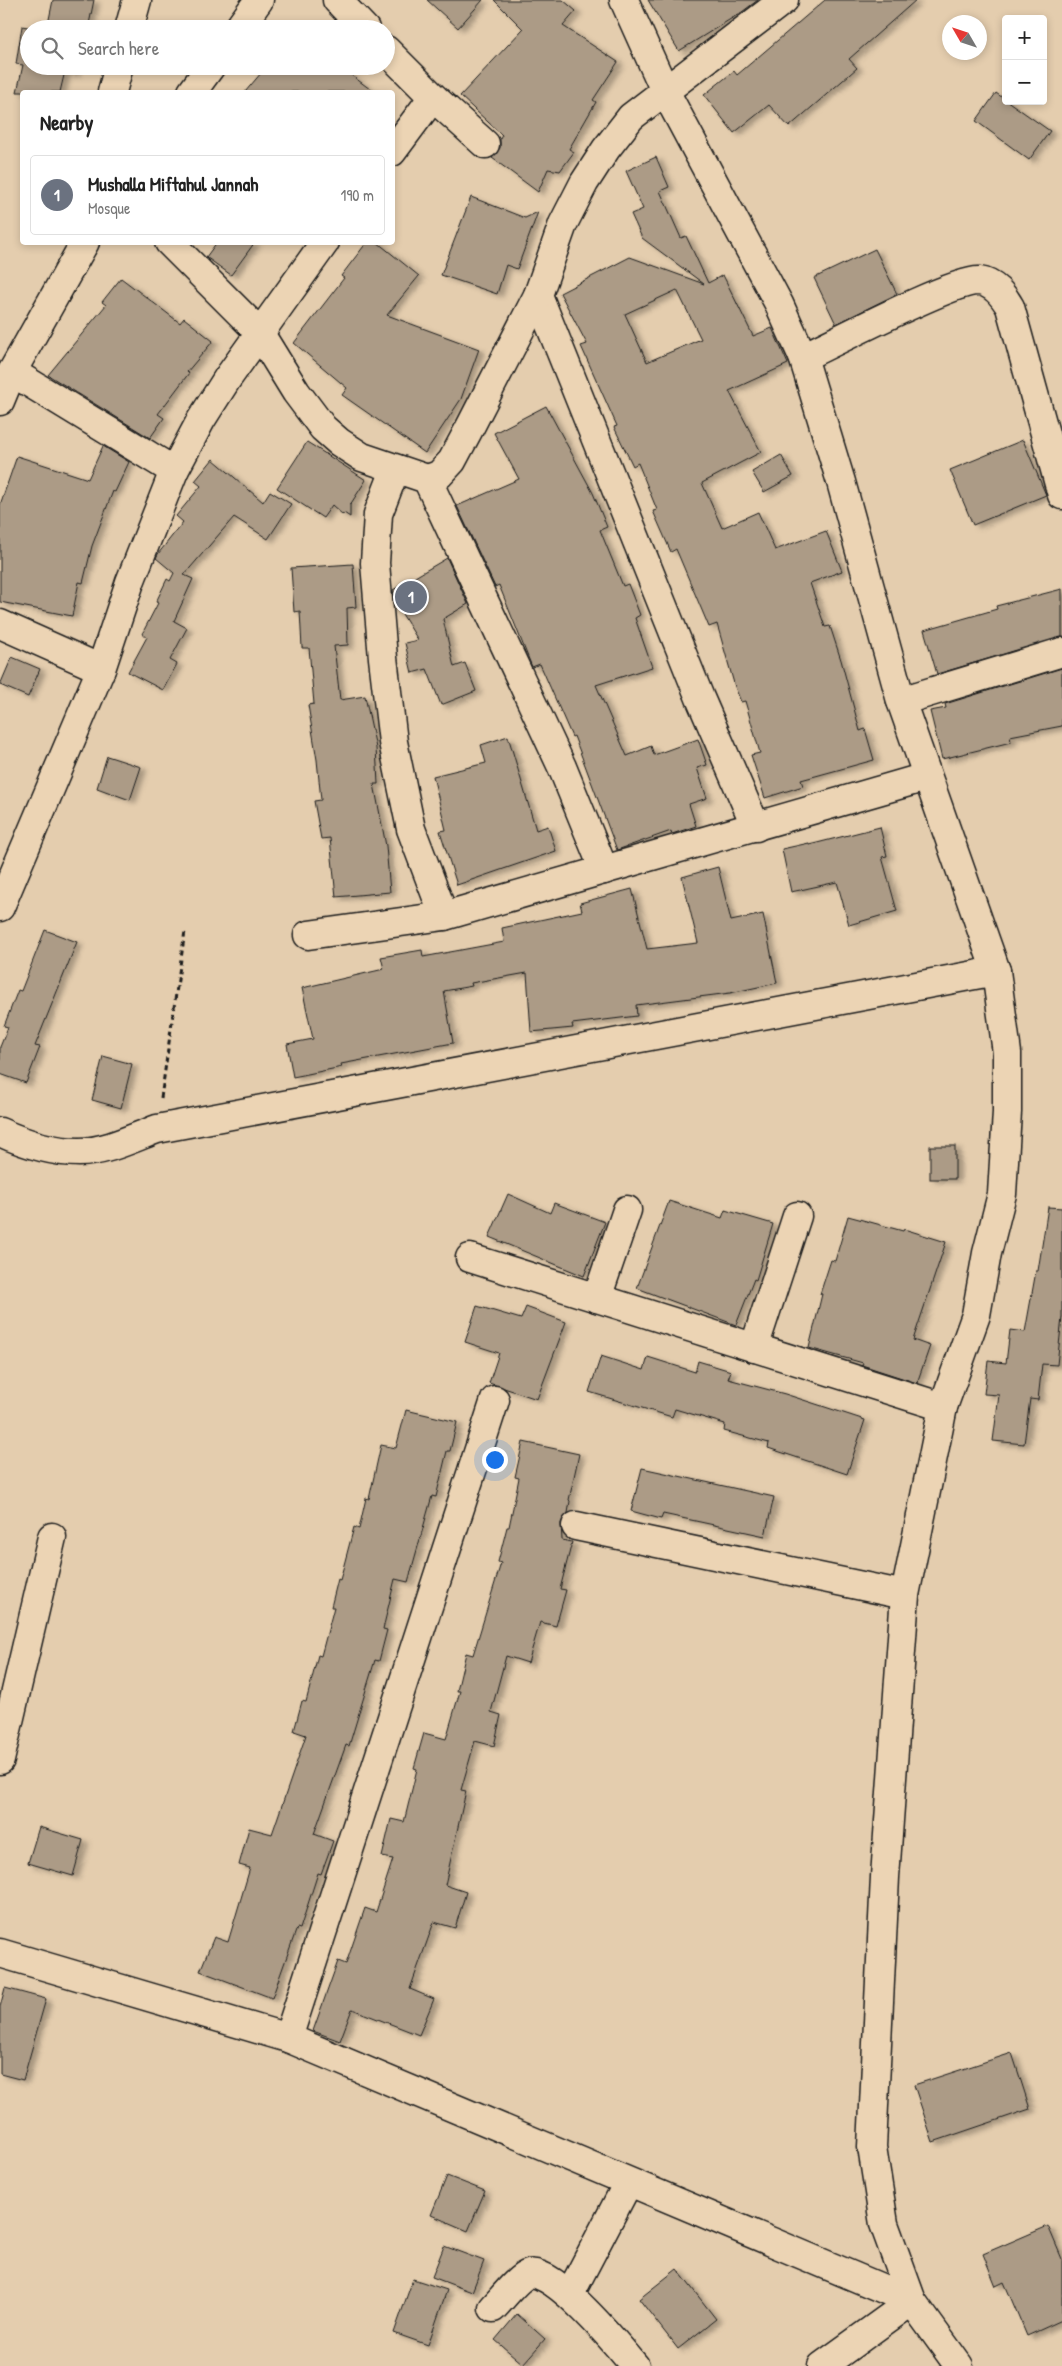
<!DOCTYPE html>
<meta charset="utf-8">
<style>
body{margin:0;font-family:"Patrick Hand",sans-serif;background:#f6f6f6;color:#222}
.controls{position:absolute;right:15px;top:15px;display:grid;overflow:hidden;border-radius:5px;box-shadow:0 2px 8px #0003}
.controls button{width:45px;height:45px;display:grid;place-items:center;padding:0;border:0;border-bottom:1px solid #e0e0e0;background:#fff;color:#222;font:25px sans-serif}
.compass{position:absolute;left:942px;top:15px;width:45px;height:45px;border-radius:50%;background:#fff;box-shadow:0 2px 8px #0003;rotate:309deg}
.you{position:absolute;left:494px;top:1459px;width:18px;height:18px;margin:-12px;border:4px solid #fff;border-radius:50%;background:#1a73e8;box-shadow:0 0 0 8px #1a73e833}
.badge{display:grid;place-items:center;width:32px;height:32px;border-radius:50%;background:#1c1c1c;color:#fff;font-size:16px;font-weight:700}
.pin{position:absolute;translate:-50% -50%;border:2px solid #fff;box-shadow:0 1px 5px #0006}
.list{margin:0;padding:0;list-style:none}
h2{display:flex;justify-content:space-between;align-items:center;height:65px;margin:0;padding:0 20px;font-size:21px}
h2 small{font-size:16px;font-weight:400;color:#767676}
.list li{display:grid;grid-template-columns:32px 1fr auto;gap:15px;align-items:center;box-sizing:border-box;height:80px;margin:0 10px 10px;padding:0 10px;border:1px solid #e0e0e0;border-radius:5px}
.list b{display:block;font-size:19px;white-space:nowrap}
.list p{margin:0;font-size:16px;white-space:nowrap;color:#767676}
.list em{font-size:16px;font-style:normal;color:#767676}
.icon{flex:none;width:28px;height:28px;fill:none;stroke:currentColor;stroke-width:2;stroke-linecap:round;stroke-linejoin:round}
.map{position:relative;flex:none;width:1062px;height:2366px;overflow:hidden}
.search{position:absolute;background:#fff;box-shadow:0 2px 8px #0003;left:20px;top:20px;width:375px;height:55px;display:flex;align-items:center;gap:12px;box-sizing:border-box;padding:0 18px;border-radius:28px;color:#767676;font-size:19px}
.panel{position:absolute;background:#fff;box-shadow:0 2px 8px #0003;left:20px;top:90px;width:375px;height:155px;border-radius:5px}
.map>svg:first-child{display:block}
.building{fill:#ac9b86;stroke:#1c1c1c;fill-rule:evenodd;filter:url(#shadow)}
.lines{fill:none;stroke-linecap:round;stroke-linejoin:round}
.minor-casing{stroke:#1c1c1c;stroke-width:31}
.path{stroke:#1c1c1c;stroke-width:3;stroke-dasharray:5 4;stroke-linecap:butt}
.minor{stroke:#ecd4b4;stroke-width:28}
</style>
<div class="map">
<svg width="1062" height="2366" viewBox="0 0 1062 2366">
<defs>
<filter id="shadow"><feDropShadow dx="5.5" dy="3" stdDeviation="2.5" flood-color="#0004"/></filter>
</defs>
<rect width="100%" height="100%" fill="#e4cdae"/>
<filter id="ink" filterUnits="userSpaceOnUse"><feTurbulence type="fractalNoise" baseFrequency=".02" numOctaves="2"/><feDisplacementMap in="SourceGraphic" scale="10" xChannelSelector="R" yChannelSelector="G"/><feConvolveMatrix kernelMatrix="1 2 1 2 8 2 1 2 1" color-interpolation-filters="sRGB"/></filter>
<g filter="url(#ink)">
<g class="building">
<path d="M 53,0 L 94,0 L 88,29 L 47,29 Z"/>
<path d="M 427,0 L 483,0 L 458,28 Z"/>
<path d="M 494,0 L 563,0 L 576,11 L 563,26 L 618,62 L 593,100 L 596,102 L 569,149 L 574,152 L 560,171 L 548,169 L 538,192 L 492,158 L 500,148 L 500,139 L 502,135 L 460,96 L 523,29 Z"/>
<path d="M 648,0 L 758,0 L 742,12 L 679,51 Z"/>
<path d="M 825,0 L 916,0 L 849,59 L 857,68 L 789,127 L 769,105 L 734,133 L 704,95 L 734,71 L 737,75 Z"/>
<path d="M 22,26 L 39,29 L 29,29 L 29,66 L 75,66 L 74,73 L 65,71 L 60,92 L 17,92 L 23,65 L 16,64 Z"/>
<path d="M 267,66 L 339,66 L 374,92 L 245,92 Z"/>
<path d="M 996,93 L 1050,131 L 1029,160 L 976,121 Z"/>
<path d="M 656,157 L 669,187 L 660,191 L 681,238 L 686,236 L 708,283 L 723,275 L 753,336 L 772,328 L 788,364 L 729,391 L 761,452 L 702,483 L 722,528 L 758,512 L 775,550 L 826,531 L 842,571 L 810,583 L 825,627 L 830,626 L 841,660 L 860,731 L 865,729 L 874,760 L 801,780 L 803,786 L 765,798 L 751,755 L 760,753 L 745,701 L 741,702 L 735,687 L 717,624 L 709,627 L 676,549 L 671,552 L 653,511 L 657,510 L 638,463 L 633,466 L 614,427 L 617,426 L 581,346 L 587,344 L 560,293 L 630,257 L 704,284 L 642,238 L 631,214 L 643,209 L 626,171 ZM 677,290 L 701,339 L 647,362 L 625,314 Z"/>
<path d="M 471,197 L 525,218 L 538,212 L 517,269 L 506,265 L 497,294 L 441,275 Z"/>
<path d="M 217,242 L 255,242 L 231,275 L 206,257 Z"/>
<path d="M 367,242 L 377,242 L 419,276 L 387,315 L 479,349 L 461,399 L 425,453 L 342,395 L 347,388 L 294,343 L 344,278 L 341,276 Z"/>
<path d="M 875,249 L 897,294 L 836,324 L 814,278 Z"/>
<path d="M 121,278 L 180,323 L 184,318 L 213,341 L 187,372 L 189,373 L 158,414 L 164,418 L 150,438 L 48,375 L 106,305 L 102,302 Z"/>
<path d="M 546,406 L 593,493 L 607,527 L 600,530 L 623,586 L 628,584 L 640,615 L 635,618 L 652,667 L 596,685 L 627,756 L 651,746 L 654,755 L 698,739 L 707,765 L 697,768 L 707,798 L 689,804 L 696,826 L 672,834 L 671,831 L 617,850 L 574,736 L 572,737 L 540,664 L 532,667 L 499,585 L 495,587 L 457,506 L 519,479 L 494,433 Z"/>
<path d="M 1023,440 L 1046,495 L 973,525 L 950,470 Z"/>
<path d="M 307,442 L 366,480 L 350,505 L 350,517 L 344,513 L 343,515 L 332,505 L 323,518 L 277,488 Z"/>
<path d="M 103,446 L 129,462 L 115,492 L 113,491 L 92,546 L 83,583 L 79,582 L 72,616 L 0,602 L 0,505 L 17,456 L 88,479 Z"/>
<path d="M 781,455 L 793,476 L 764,492 L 752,472 Z"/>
<path d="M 213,459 L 263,502 L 270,491 L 291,504 L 268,539 L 234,517 L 184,575 L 193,579 L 174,621 L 187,628 L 170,660 L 177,664 L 163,690 L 128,672 L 147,637 L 142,634 L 158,603 L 156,602 L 167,579 L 170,581 L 174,573 L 156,558 L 158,554 L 183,522 L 176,516 L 201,486 L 195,481 Z"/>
<path d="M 447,558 L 468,604 L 443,619 L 454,667 L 465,663 L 476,691 L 441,705 L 427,669 L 412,673 L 405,643 L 418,640 L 396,604 L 393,590 Z"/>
<path d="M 353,564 L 356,607 L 347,608 L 348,645 L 334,646 L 340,700 L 365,696 L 376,748 L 378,784 L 374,784 L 386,846 L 390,892 L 336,897 L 330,838 L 321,839 L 314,801 L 321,800 L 317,760 L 308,705 L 314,704 L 309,648 L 302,648 L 300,611 L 294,612 L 291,568 Z"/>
<path d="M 1062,589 L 1062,637 L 937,674 L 924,630 L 997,609 L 996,606 Z"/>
<path d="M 12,657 L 40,669 L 28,697 L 0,685 Z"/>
<path d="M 1062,668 L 1062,726 L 1010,736 L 1011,742 L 942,759 L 930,711 L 946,708 L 945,704 Z"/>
<path d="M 508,736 L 536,830 L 548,826 L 556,851 L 457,885 L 440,831 L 446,830 L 433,776 L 486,763 L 481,745 Z"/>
<path d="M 107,756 L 141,767 L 130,800 L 97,788 Z"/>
<path d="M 880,827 L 887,856 L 882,857 L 897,911 L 849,925 L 837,882 L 791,892 L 782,849 L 809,843 L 809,845 Z"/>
<path d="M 718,867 L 731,921 L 763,914 L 777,983 L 730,993 L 636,1005 L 637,1016 L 572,1024 L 573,1028 L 531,1032 L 527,973 L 471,983 L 472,986 L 444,991 L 453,1043 L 341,1064 L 342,1067 L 293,1077 L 287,1044 L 313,1039 L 302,988 L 384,969 L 381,957 L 422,950 L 423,957 L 504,942 L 502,928 L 582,911 L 580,903 L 632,889 L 647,949 L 698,943 L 682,877 Z"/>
<path d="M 45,930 L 77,942 L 35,1046 L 40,1047 L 26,1083 L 0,1074 L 0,1047 L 8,1027 L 4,1026 L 18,990 L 21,991 Z"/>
<path d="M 103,1056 L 132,1064 L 121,1108 L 92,1100 Z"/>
<rect x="930" y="1146" width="25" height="33"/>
<path d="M 508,1194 L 550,1213 L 554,1203 L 605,1222 L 584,1276 L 489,1237 Z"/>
<path d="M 669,1201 L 722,1218 L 725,1210 L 773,1224 L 756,1280 L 754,1279 L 736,1325 L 637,1288 Z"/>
<path d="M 1048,1207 L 1062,1208 L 1062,1317 L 1057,1365 L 1042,1364 L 1038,1400 L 1030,1399 L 1024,1444 L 993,1441 L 999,1395 L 984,1394 L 988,1361 L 1006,1363 L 1010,1330 L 1025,1332 L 1036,1271 L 1038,1271 Z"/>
<path d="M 848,1216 L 903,1231 L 904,1229 L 946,1242 L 913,1340 L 930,1346 L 917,1383 L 862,1365 L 863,1363 L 809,1348 L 822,1294 L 820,1294 L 831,1260 L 835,1261 Z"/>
<path d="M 477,1306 L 521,1319 L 526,1307 L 566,1322 L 537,1399 L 489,1383 L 499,1353 L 465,1342 Z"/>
<path d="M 601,1356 L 644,1370 L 648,1357 L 695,1372 L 698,1361 L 731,1371 L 728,1379 L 785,1394 L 865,1420 L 847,1474 L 768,1448 L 769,1443 L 724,1431 L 725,1424 L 675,1409 L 672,1417 L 589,1392 Z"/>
<path d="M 406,1410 L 457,1422 L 450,1451 L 447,1451 L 436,1497 L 432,1496 L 408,1582 L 395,1579 L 383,1629 L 387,1630 L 379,1661 L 375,1660 L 349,1746 L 346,1745 L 314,1834 L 333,1841 L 321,1874 L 318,1873 L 300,1929 L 297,1928 L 272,1998 L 200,1971 L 214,1937 L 228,1942 L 250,1868 L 239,1865 L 249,1828 L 272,1834 L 306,1735 L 294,1731 L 302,1701 L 306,1702 L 318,1655 L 321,1656 L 334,1607 L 331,1607 L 338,1579 L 340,1580 L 354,1527 L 359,1529 L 366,1498 L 369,1499 L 381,1445 L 396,1448 Z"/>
<path d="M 523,1442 L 579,1454 L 569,1500 L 570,1501 L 568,1513 L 561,1523 L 562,1540 L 572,1542 L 560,1589 L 566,1590 L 556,1626 L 540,1622 L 528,1663 L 506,1656 L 491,1712 L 501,1715 L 494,1746 L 475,1741 L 461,1790 L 466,1791 L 445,1885 L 466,1892 L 455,1928 L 434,1922 L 410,1989 L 434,1999 L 419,2035 L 352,2009 L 340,2041 L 313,2031 L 338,1961 L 346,1964 L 365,1908 L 376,1912 L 393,1859 L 382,1857 L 391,1819 L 404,1822 L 417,1769 L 414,1768 L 424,1733 L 446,1739 L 460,1691 L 457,1691 L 466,1653 L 473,1655 L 501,1563 L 498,1562 L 507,1527 L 509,1527 L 519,1478 L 515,1477 Z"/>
<path d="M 642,1468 L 774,1497 L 765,1536 L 663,1514 L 661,1519 L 631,1511 Z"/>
<path d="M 39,1827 L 83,1840 L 73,1876 L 28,1863 Z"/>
<path d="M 5,1988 L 46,1999 L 23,2080 L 0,2074 L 0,2007 Z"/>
<path d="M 1012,2053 L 1030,2109 L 933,2142 L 914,2085 Z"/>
<path d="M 447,2176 L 485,2191 L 468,2231 L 431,2215 Z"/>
<path d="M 1048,2226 L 1062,2259 L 1062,2320 L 1027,2336 L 1004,2282 L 996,2286 L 983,2254 Z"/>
<path d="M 444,2246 L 484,2261 L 472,2292 L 432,2277 Z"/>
<path d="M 677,2269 L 716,2319 L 678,2349 L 639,2299 Z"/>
<path d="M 413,2279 L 447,2290 L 428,2345 L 394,2333 Z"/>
<path d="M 517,2314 L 545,2339 L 523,2364 L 495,2340 Z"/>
</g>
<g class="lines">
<defs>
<g id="minor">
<path d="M 337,0 L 365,29"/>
<path d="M 624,0 L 665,91 L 779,304 L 803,357 L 841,482 L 901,701 L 996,971 L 1007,1053 L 1007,1112 L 1002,1194 L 987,1253 L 976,1315 L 943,1407 L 905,1595 L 885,1877 L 872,2147 L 884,2224 L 912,2301 L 959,2366"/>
<path d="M 129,29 L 137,0"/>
<path d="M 238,29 L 259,0"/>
<path d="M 386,50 L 433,97 L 485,144"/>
<path d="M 112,92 L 119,66"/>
<path d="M 192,92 L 211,66"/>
<path d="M 392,152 L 433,97"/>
<path d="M 169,242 L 259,332 L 296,392 L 323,428 L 339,442 L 362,457 L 427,479 L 562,767 L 604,870"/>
<path d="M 538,295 L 700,698 L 756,827"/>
<path d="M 803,357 C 833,343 955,279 979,281 C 994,283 1003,295 1010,307 L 1062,495"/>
<path d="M 12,372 L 174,471"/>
<path d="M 0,401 L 12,372 L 85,242"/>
<path d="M 395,470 L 378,514 L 375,563 L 383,658 L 393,742 L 411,829 L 444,916"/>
<path d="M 427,479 L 439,475 L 452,461 L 468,431 L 538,295 L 563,224 L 584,183 L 606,149 L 631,117 L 784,0"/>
<path d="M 0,624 L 101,669"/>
<path d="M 901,701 L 1062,652"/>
<path d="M 0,907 L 101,669 L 130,582 L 174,471 L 201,420 L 227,379 L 325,242"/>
<path d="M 308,935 L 444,916 L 926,777"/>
<path d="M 0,1132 C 24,1143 52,1152 79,1152 C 105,1152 133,1138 157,1129 L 996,971"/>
<path d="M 470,1258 L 943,1407"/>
<path d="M 597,1298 L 627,1210"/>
<path d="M 754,1348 L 797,1216"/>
<path d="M 576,1526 L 905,1595"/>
<path d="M 0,1760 L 52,1537"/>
<path d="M 0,1953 L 288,2038 L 912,2301"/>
<path d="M 288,2038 L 495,1400"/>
<path d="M 570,2294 L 628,2183"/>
<path d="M 493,2308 C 501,2300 518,2277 529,2274 C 553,2267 620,2348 635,2366"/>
<path d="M 822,2366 L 912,2301"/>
</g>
</defs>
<use href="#minor" class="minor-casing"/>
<path class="path" d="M 161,1098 L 185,931"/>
<use href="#minor" class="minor"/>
</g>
</g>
</svg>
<div class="controls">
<button>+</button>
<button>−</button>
</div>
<svg class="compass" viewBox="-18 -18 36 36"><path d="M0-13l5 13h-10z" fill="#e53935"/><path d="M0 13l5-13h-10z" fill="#767676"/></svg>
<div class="you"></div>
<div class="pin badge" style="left:411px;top:597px;background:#6b7280">1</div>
<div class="search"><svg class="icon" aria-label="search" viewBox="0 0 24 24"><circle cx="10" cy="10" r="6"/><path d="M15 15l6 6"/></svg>Search here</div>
<section class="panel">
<h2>Nearby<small></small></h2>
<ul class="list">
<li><span class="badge" style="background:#6b7280">1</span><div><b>Mushalla Miftahul Jannah</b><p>Mosque</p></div><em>190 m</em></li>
</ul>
</section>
</div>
